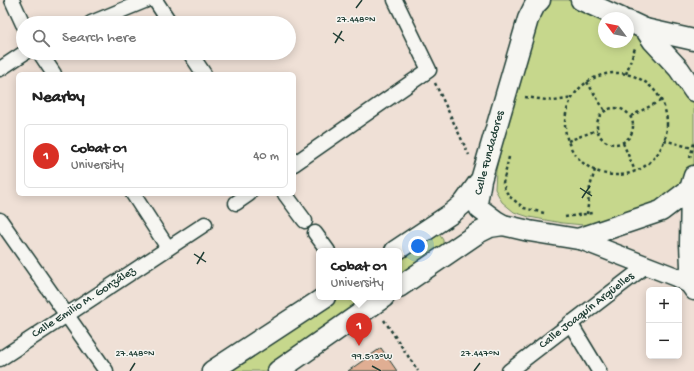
<!DOCTYPE html>
<meta charset="utf-8">
<style>
body{margin:0;font-family:"Gochi Hand",sans-serif;background:#f6f6f6;color:#222}
.controls{position:absolute;right:12px;bottom:12px;display:grid;overflow:hidden;border-radius:6px;box-shadow:0 2px 10px #0003}
.controls button{width:36px;height:36px;display:grid;place-items:center;padding:0;border:0;border-bottom:1px solid #e0e0e0;background:#fff;color:#222;font:20px sans-serif}
.compass{position:absolute;left:598px;top:12px;width:36px;height:36px;border-radius:50%;background:#fff;box-shadow:0 2px 10px #0003;rotate:302deg}
.you{position:absolute;left:418px;top:246px;width:14px;height:14px;margin:-10px;border:3px solid #fff;border-radius:50%;background:#1a73e8;box-shadow:0 0 0 6px #1a73e833}
.badge{display:grid;place-items:center;width:26px;height:26px;border-radius:50%;background:#d93025;color:#fff;font-size:13px;font-weight:700}
.pin{position:absolute;translate:-50% -33px;filter:drop-shadow(0 1px 2px #0008)}
.pin::after{content:'';position:absolute;top:21px;width:14px;height:12px;background:inherit;clip-path:polygon(0 0,100% 0,50% 100%)}
.popup{position:absolute;left:316px;top:248px;width:86px;height:52px;box-sizing:border-box;display:grid;place-content:center;border-radius:6px;background:#fff;filter:drop-shadow(0 1px 3px #0005);font-size:13px;white-space:nowrap;color:#767676}
.popup b{font-size:15px;color:#222}
.popup::after{content:'';position:absolute;left:50%;top:100%;margin-left:-8px;border:8px solid transparent;border-top-color:#fff}
.list{margin:0;padding:0;list-style:none}
h2{display:flex;justify-content:space-between;align-items:center;height:52px;margin:0;padding:0 16px;font-size:17px}
h2 small{font-size:13px;font-weight:400;color:#767676}
.list li{display:grid;grid-template-columns:26px 1fr auto;gap:12px;align-items:center;box-sizing:border-box;height:64px;margin:0 8px 8px;padding:0 8px;border:1px solid #e0e0e0;border-radius:6px}
.list b{display:block;font-size:15px;white-space:nowrap}
.list p{margin:0;font-size:13px;white-space:nowrap;color:#767676}
.list em{font-size:13px;font-style:normal;color:#767676}
.icon{flex:none;width:22px;height:22px;fill:none;stroke:currentColor;stroke-width:2;stroke-linecap:round;stroke-linejoin:round}
.map{position:relative;flex:none;width:694px;height:371px;overflow:hidden}
.search{position:absolute;background:#fff;box-shadow:0 2px 10px #0003;left:16px;top:16px;width:280px;height:44px;display:flex;align-items:center;gap:10px;box-sizing:border-box;padding:0 14px;border-radius:22px;color:#767676;font-size:15px}
.panel{position:absolute;background:#fff;box-shadow:0 2px 10px #0003;left:16px;top:72px;width:280px;height:124px;border-radius:6px}
.map>svg:first-child{display:block}
.green{fill:#c6d78c;stroke:#728a60}
.building{fill:#e0ae93;stroke:#1f3d34}
.lines{fill:none;stroke-linecap:round;stroke-linejoin:round}
.minor-casing{stroke:#1f3d34;stroke-width:17}
.tertiary-casing{stroke:#1f3d34;stroke-width:21}
.secondary-casing{stroke:#1f3d34;stroke-width:23}
.path{stroke:#1f3d34;stroke-width:2.5;stroke-dasharray:3 3;stroke-linecap:butt}
.minor{stroke:#f6f6f2;stroke-width:14}
.tertiary{stroke:#f6f6f2;stroke-width:18}
.secondary{stroke:#f6f6f2;stroke-width:20}
.ticks{fill:none;stroke:#1f3d34;stroke-width:1.5}
.labels{text-anchor:middle;dominant-baseline:central;stroke-width:3;stroke-linejoin:round;paint-order:stroke}
.street-label{font-size:12px;fill:#1f3d34;stroke:#f6f6f2}
.ticks-label{font-size:10px;text-anchor:middle;fill:#1f3d34;stroke:#f6f6f2;stroke-width:3;stroke-linejoin:round;paint-order:stroke}
</style>
<div class="map">
<svg width="694" height="371" viewBox="0 0 694 371">
<rect width="100%" height="100%" fill="#efe0d6"/>
<filter id="ink" filterUnits="userSpaceOnUse"><feTurbulence type="fractalNoise" baseFrequency=".025" numOctaves="2"/><feDisplacementMap in="SourceGraphic" scale="8" xChannelSelector="R" yChannelSelector="G"/><feConvolveMatrix kernelMatrix="1 2 1 2 8 2 1 2 1" color-interpolation-filters="sRGB"/></filter>
<g filter="url(#ink)">
<g class="green">
<path d="M 546,0 L 574,0 L 604,18 L 604,42 L 628,42 L 628,28 L 639,34 L 692,96 L 694,101 L 694,163 L 689,179 L 675,197 L 600,224 L 584,225 L 562,223 L 529,217 L 514,212 L 502,202 L 495,189 L 496,170 L 531,20 Z"/>
<path d="M 435,232 L 439,234 L 443,240 L 443,244 L 439,253 L 399,280 L 399,254 Z"/>
<path d="M 336,297 L 374,297 L 266,371 L 229,371 Z"/>
</g>
<path class="building" d="M 381,348 L 397,371 L 348,371 Z"/>
<g class="lines">
<defs>
<g id="minor">
<path d="M 12,0 L 23,24"/>
<path d="M 155,0 L 170,23"/>
<path d="M 91,23 L 147,0"/>
<path d="M 40,53 L 54,74"/>
<path d="M 190,53 L 204,74"/>
<path d="M 0,69 L 24,53"/>
<path d="M 294,164 L 429,70 L 395,0"/>
<path d="M 133,194 L 168,248"/>
<path d="M 285,194 L 305,221"/>
<path d="M 236,203 L 249,194"/>
<path d="M 0,220 L 106,371"/>
<path d="M 315,233 L 328,251"/>
<path d="M 570,323 L 599,371"/>
<path d="M 0,359 L 205,224"/>
<path d="M 509,371 L 647,265"/>
</g>
<g id="tertiary">
<path d="M 578,239 L 676,277 L 689,284 L 694,291"/>
<path d="M 689,284 L 690,266 L 689,244 L 690,189"/>
</g>
<g id="secondary">
<path d="M 540,0 L 535,5 L 528,19 L 481,180 L 477,203 L 480,209 L 496,221 L 503,225 L 529,231 L 578,239 L 661,211 L 690,189 L 694,176"/>
<path d="M 581,0 L 621,18"/>
<path d="M 628,21 L 645,29 L 653,41 L 679,69 L 694,91"/>
<path d="M 645,29 L 694,40"/>
<path d="M 395,251 L 452,213 L 464,203 L 479,182"/>
<path d="M 399,287 L 478,233 L 490,227 L 503,225"/>
<path d="M 212,371 L 325,297"/>
<path d="M 278,371 L 384,297"/>
</g>
</defs>
<use href="#minor" class="minor-casing"/>
<use href="#tertiary" class="tertiary-casing"/>
<use href="#secondary" class="secondary-casing"/>
<g class="path">
<circle cx="616" cy="124" r="51"/>
<path d="M 626,74 L 635,48"/>
<path d="M 587,82 L 605,111"/>
<path d="M 435,83 L 469,155"/>
<path d="M 525,97 L 554,101 L 573,98"/>
<circle cx="615" cy="126" r="18"/>
<path d="M 631,116 L 662,100"/>
<path d="M 664,140 L 692,148"/>
<path d="M 568,141 L 597,130"/>
<path d="M 623,143 L 635,171"/>
<path d="M 509,157 L 503,183 L 505,190 L 510,197 L 524,208 L 544,213"/>
<path d="M 690,158 L 694,143"/>
<path d="M 587,214 L 590,187 L 595,170"/>
<path d="M 565,217 L 592,213"/>
<path d="M 384,320 L 418,371"/>
</g>
<use href="#minor" class="minor"/>
<use href="#tertiary" class="tertiary"/>
<use href="#secondary" class="secondary"/>
</g>
</g>
<path class="ticks" d="M 356,8 L 362,0M 333,33 L 344,41M 335,43 L 342,31M 580,188 L 592,196M 582,198 L 590,186M 194,254 L 206,262M 197,264 L 204,252M 372,366 L 381,371M 130,371 L 135,363M 474,371 L 480,363"/>
<g class="labels">
<g class="street-label">
<text transform="translate(490 153) rotate(-75)">Calle Fundadores</text>
<text transform="translate(84 303) rotate(-33)">Calle Emilio M. González</text>
<text transform="translate(587 311) rotate(-38)">Calle Joaquín Argüelles</text>
</g>
</g>
<g class="ticks-label">
<text x="356" y="22">27.448°N</text>
<text x="135" y="356">27.448°N</text>
<text x="480" y="356">27.447°N</text>
<text x="372" y="359">99.513°W</text>
</g>
</svg>
<div class="controls">
<button>+</button>
<button>−</button>
</div>
<svg class="compass" viewBox="-18 -18 36 36"><path d="M0-13l5 13h-10z" fill="#e53935"/><path d="M0 13l5-13h-10z" fill="#767676"/></svg>
<div class="you"></div>
<div class="pin badge" style="left:359px;top:346px">1</div>
<div class="popup"><b>Cobat 01</b>University</div>
<div class="search"><svg class="icon" aria-label="search" viewBox="0 0 24 24"><circle cx="10" cy="10" r="6"/><path d="M15 15l6 6"/></svg>Search here</div>
<section class="panel">
<h2>Nearby<small></small></h2>
<ul class="list">
<li><span class="badge">1</span><div><b>Cobat 01</b><p>University</p></div><em>40 m</em></li>
</ul>
</section>
</div>
